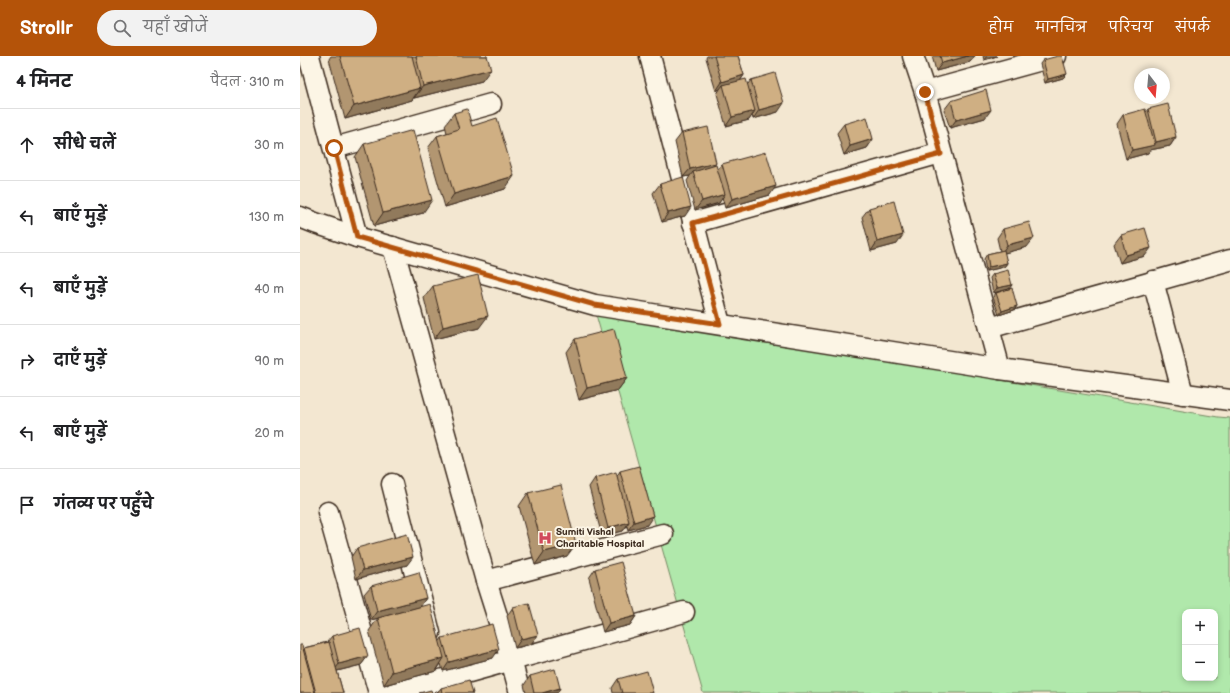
<!DOCTYPE html>
<html lang="hi">
<meta charset="utf-8">
<style>
body{margin:0;font-family:"Balsamiq Sans","Playpen Sans Deva",sans-serif;background:#f2f2f2;color:#202124}
.controls{position:absolute;right:12px;bottom:12px;display:grid;overflow:hidden;border-radius:8px;box-shadow:0 2px 6px #0003}
.controls button{width:36px;height:36px;display:grid;place-items:center;padding:0;border:0;border-bottom:1px solid #e0e0e0;background:#fff;color:#202124;font:20px sans-serif}
.compass{position:absolute;left:834px;top:12px;width:36px;height:36px;border-radius:50%;background:#fff;box-shadow:0 2px 6px #0003;rotate:164deg}
.stop{position:absolute;width:12px;height:12px;margin:-9px;border:3px solid #b45309;border-radius:50%;background:#fff}
.stop.end{background:#b45309;border-color:#fff;box-shadow:0 1px 4px #0008}
.list{margin:0;padding:0;list-style:none}
h2{display:flex;justify-content:space-between;align-items:center;height:52px;margin:0;padding:0 16px;font-size:17px}
h2 small{font-size:13px;font-weight:400;color:#757577}
.list li{display:grid;grid-template-columns:26px 1fr auto;gap:12px;align-items:center;box-sizing:border-box;height:72px;padding:0 16px;border-top:1px solid #e0e0e0}
.list b{display:block;font-size:15px;white-space:nowrap}
.list em{font-size:13px;font-style:normal;color:#757577}
.icon{flex:none;width:22px;height:22px;fill:none;stroke:currentColor;stroke-width:2;stroke-linecap:round;stroke-linejoin:round}
.map{position:relative;flex:none;width:930px;height:637px;overflow:hidden}
header{display:flex;align-items:center;gap:24px;box-sizing:border-box;height:56px;padding:0 20px;background:#b45309;color:#fff}
header strong{font-size:19px}
nav{display:flex;gap:22px;margin-inline-start:auto;font-size:14px}
.search{width:280px;height:36px;background:#f2f2f2;display:flex;align-items:center;gap:10px;box-sizing:border-box;padding:0 14px;border-radius:22px;color:#757577;font-size:15px}
main{display:flex}
aside{flex:1;background:#fff}
.map>svg:first-child{display:block}
.green{fill:#b0e8ab;stroke:#768964;fill-rule:evenodd}
.lines{fill:none;stroke-linecap:round;stroke-linejoin:round}
.minor-casing{stroke:#3b2a1e;stroke-width:23}
.minor{stroke:#fcf5e5;stroke-width:20}
.wall{fill:#b29671;stroke:#3b2a1e}
.shaded-wall{fill:#917a5c;stroke:#3b2a1e}
.building{fill:#cfaf83;stroke:#3b2a1e}
.route{stroke:#b45309;stroke-width:5}
.labels{text-anchor:middle;dominant-baseline:central;stroke-width:4;stroke-linejoin:round;paint-order:stroke}
.poi-label{font-size:10px;font-weight:bold;fill:#3b2a1e;stroke:#fcf5e5;text-anchor:start}
</style>
<header>
<strong>Strollr</strong>
<div class="search"><svg class="icon" aria-label="search" viewBox="0 0 24 24"><circle cx="10" cy="10" r="6"/><path d="M15 15l6 6"/></svg>यहाँ खोजें</div>
<nav><a>होम</a><a>मानचित्र</a><a>परिचय</a><a>संपर्क</a></nav>
</header>
<main>
<aside>
<h2>4 मिनट<small>पैदल · 310 m</small></h2>
<ul class="list">
<li><svg class="icon" aria-label="ahead" viewBox="0 0 24 24"><path d="M12 20V5M6 11l6-6 6 6"/></svg><div><b>सीधे चलें</b></div><em>30 m</em></li>
<li><svg class="icon" aria-label="left" viewBox="0 0 24 24"><path d="M17 20v-9H6M10 6l-5 5 5 5"/></svg><div><b>बाएँ मुड़ें</b></div><em>130 m</em></li>
<li><svg class="icon" aria-label="left" viewBox="0 0 24 24"><path d="M17 20v-9H6M10 6l-5 5 5 5"/></svg><div><b>बाएँ मुड़ें</b></div><em>40 m</em></li>
<li><svg class="icon" aria-label="right" viewBox="0 0 24 24"><path d="M7 20v-9h11M14 6l5 5-5 5"/></svg><div><b>दाएँ मुड़ें</b></div><em>90 m</em></li>
<li><svg class="icon" aria-label="left" viewBox="0 0 24 24"><path d="M17 20v-9H6M10 6l-5 5 5 5"/></svg><div><b>बाएँ मुड़ें</b></div><em>20 m</em></li>
<li><svg class="icon" aria-label="arrive" viewBox="0 0 24 24"><path d="M6 21V4h12l-3 4 3 4H6"/></svg><div><b>गंतव्य पर पहुँचे</b></div></li>
</ul>
</aside>
<div class="map">
<svg width="930" height="637" viewBox="0 0 930 637">
<rect width="100%" height="100%" fill="#f3e7d1"/>
<filter id="ink" filterUnits="userSpaceOnUse"><feTurbulence type="fractalNoise" baseFrequency=".025" numOctaves="2"/><feDisplacementMap in="SourceGraphic" scale="8" xChannelSelector="R" yChannelSelector="G"/><feConvolveMatrix kernelMatrix="1 2 1 2 8 2 1 2 1" color-interpolation-filters="sRGB"/></filter>
<g filter="url(#ink)">
<path class="green" d="M 295,255 L 918,361 L 930,362 L 930,637 L 403,637 ZM 885,556 L 915,556 L 915,622 L 885,622 Z"/>
<g class="lines">
<defs>
<g id="minor">
<path d="M 9,0 L 57,181"/>
<path d="M 350,0 L 420,268"/>
<path d="M 613,0 L 625,36 L 700,313"/>
<path d="M 625,36 L 756,0"/>
<path d="M 34,92 L 191,48"/>
<path d="M 0,161 L 15,167 L 57,181 L 295,249 L 700,313 L 930,344"/>
<path d="M 393,167 L 641,97"/>
<path d="M 93,191 L 186,525 L 211,604 L 220,637"/>
<path d="M 853,225 L 883,338"/>
<path d="M 689,272 L 930,204"/>
<path d="M 92,428 L 130,577"/>
<path d="M 28,456 L 79,637"/>
<path d="M 186,525 L 363,478"/>
<path d="M 94,637 L 384,556"/>
</g>
</defs>
<use href="#minor" class="minor-casing"/>
<use href="#minor" class="minor"/>
</g>
<g class="wall">
<path d="M 31,0 L 187,0 L 182,25 L 114,42 L 114,41 L 112,44 L 45,63 L 29,3 Z"/>
<path d="M 407,0 L 438,0 L 444,19 L 440,25 L 448,28 L 451,24 L 478,56 L 453,63 L 452,59 L 449,64 L 426,70 L 417,38 L 420,33 L 416,35 L 406,2 Z"/>
<path d="M 632,0 L 675,0 L 670,6 L 636,15 Z"/>
<path d="M 683,0 L 697,0 L 684,4 Z"/>
<path d="M 743,4 L 763,22 L 745,27 L 740,8 Z"/>
<path d="M 651,45 L 685,62 L 650,72 L 644,54 Z"/>
<path d="M 848,53 L 876,81 L 870,90 L 850,94 L 848,97 L 826,103 L 817,68 L 823,59 L 846,56 Z"/>
<path d="M 154,57 L 172,70 L 205,133 L 145,151 L 128,92 L 137,80 L 147,77 L 145,69 Z"/>
<path d="M 544,68 L 573,83 L 567,92 L 544,99 L 537,77 Z"/>
<path d="M 382,77 L 416,107 L 414,110 L 417,114 L 422,108 L 470,139 L 425,152 L 422,141 L 419,147 L 395,154 L 387,125 L 390,120 L 383,121 L 375,86 Z"/>
<path d="M 64,88 L 123,157 L 74,170 L 55,101 Z"/>
<path d="M 360,128 L 385,160 L 362,166 L 353,137 Z"/>
<path d="M 569,152 L 597,188 L 571,195 L 562,161 Z"/>
<path d="M 703,173 L 727,191 L 704,197 L 707,207 L 704,211 L 686,215 L 684,203 L 687,198 L 700,195 L 697,182 Z"/>
<path d="M 821,179 L 845,200 L 820,207 L 814,188 Z"/>
<path d="M 693,218 L 712,229 L 709,232 L 717,250 L 714,254 L 699,259 L 693,241 L 696,237 L 702,235 L 693,237 L 690,222 Z"/>
<path d="M 133,230 L 179,272 L 134,283 L 124,242 Z"/>
<path d="M 275,283 L 327,322 L 318,334 L 279,344 L 266,296 Z"/>
<path d="M 320,415 L 347,469 L 328,474 L 327,470 L 323,475 L 302,480 L 289,431 L 295,422 L 317,420 Z"/>
<path d="M 228,437 L 267,500 L 235,509 L 219,450 Z"/>
<path d="M 57,492 L 107,509 L 56,523 L 51,501 Z"/>
<path d="M 295,513 L 336,560 L 330,569 L 303,576 L 289,522 Z"/>
<path d="M 71,530 L 126,542 L 120,551 L 71,564 L 64,538 Z"/>
<path d="M 213,551 L 238,579 L 231,588 L 215,592 L 207,560 Z"/>
<path d="M 78,562 L 140,585 L 142,582 L 193,602 L 143,615 L 141,608 L 136,615 L 84,629 L 69,575 Z"/>
<path d="M 32,580 L 68,600 L 61,609 L 37,615 L 43,637 L 0,637 L 3,594 L 4,592 L 27,586 Z"/>
<path d="M 230,620 L 260,632 L 257,637 L 226,637 L 224,629 Z"/>
<path d="M 318,623 L 353,637 L 313,637 L 312,632 Z"/>
<path d="M 141,632 L 173,637 L 137,637 Z"/>
</g>
<g class="shaded-wall">
<path d="M 668,0 L 675,0 L 670,6 L 636,15 L 642,7 Z"/>
<path d="M 687,0 L 697,0 L 684,4 Z"/>
<path d="M 191,13 L 182,25 L 114,42 L 123,30 Z"/>
<path d="M 767,18 L 763,22 L 745,27 L 748,23 Z"/>
<path d="M 444,19 L 438,28 L 423,29 L 420,33 L 416,35 L 422,26 Z"/>
<path d="M 120,32 L 112,44 L 45,63 L 54,50 Z"/>
<path d="M 484,47 L 478,56 L 453,63 L 459,54 Z"/>
<path d="M 691,54 L 685,62 L 650,72 L 656,64 Z"/>
<path d="M 455,55 L 449,64 L 426,70 L 432,61 Z"/>
<path d="M 876,81 L 870,90 L 850,94 L 848,97 L 826,103 L 832,94 L 854,89 L 856,86 Z"/>
<path d="M 573,83 L 567,92 L 544,99 L 550,90 Z"/>
<path d="M 416,107 L 410,115 L 393,116 L 390,120 L 383,121 L 390,113 Z"/>
<path d="M 214,120 L 205,133 L 145,151 L 154,138 Z"/>
<path d="M 476,130 L 470,139 L 425,152 L 432,143 Z"/>
<path d="M 425,138 L 419,147 L 395,154 L 402,145 Z"/>
<path d="M 132,144 L 123,157 L 74,170 L 83,157 Z"/>
<path d="M 391,151 L 385,160 L 362,166 L 368,157 Z"/>
<path d="M 603,179 L 597,188 L 571,195 L 577,186 Z"/>
<path d="M 734,182 L 727,191 L 701,198 L 707,189 Z"/>
<path d="M 851,192 L 845,200 L 820,207 L 826,199 Z"/>
<path d="M 707,207 L 704,211 L 686,215 L 689,211 Z"/>
<path d="M 712,229 L 709,233 L 693,237 L 697,232 Z"/>
<path d="M 717,250 L 714,254 L 699,259 L 702,255 Z"/>
<path d="M 188,260 L 179,272 L 134,283 L 143,271 Z"/>
<path d="M 327,322 L 318,334 L 279,344 L 287,332 Z"/>
<path d="M 353,460 L 347,469 L 328,474 L 334,466 Z"/>
<path d="M 329,466 L 323,475 L 302,480 L 308,472 Z"/>
<path d="M 276,488 L 267,500 L 235,509 L 244,496 Z"/>
<path d="M 113,501 L 107,509 L 56,523 L 63,514 Z"/>
<path d="M 126,542 L 120,551 L 71,564 L 77,555 Z"/>
<path d="M 336,560 L 330,569 L 303,576 L 309,567 Z"/>
<path d="M 238,579 L 231,588 L 215,592 L 221,583 Z"/>
<path d="M 199,593 L 193,602 L 143,615 L 149,606 Z"/>
<path d="M 68,600 L 61,609 L 33,616 L 39,608 Z"/>
<path d="M 144,602 L 136,615 L 84,629 L 92,616 Z"/>
<path d="M 260,632 L 257,637 L 242,637 Z"/>
</g>
<g class="building">
<path d="M 40,0 L 112,0 L 120,32 L 54,50 Z"/>
<path d="M 116,0 L 187,0 L 191,13 L 123,30 Z"/>
<path d="M 414,0 L 438,0 L 444,19 L 422,26 Z"/>
<path d="M 640,0 L 668,0 L 642,7 Z"/>
<path d="M 758,0 L 762,0 L 767,18 L 748,23 L 743,4 Z"/>
<path d="M 475,17 L 484,47 L 459,54 L 451,24 Z"/>
<path d="M 446,23 L 455,55 L 432,61 L 423,29 Z"/>
<path d="M 686,34 L 691,54 L 656,64 L 651,45 Z"/>
<path d="M 868,48 L 876,81 L 856,86 L 848,53 Z"/>
<path d="M 167,53 L 172,70 L 197,62 L 214,120 L 154,138 L 137,80 L 159,73 L 154,57 Z"/>
<path d="M 845,53 L 855,89 L 832,94 L 823,59 Z"/>
<path d="M 567,61 L 573,83 L 550,90 L 544,68 Z"/>
<path d="M 408,71 L 416,107 L 390,113 L 382,77 Z"/>
<path d="M 113,74 L 132,144 L 83,157 L 64,88 Z"/>
<path d="M 466,96 L 476,130 L 432,143 L 422,108 Z"/>
<path d="M 416,109 L 425,138 L 402,145 L 393,116 Z"/>
<path d="M 383,121 L 391,151 L 368,157 L 360,128 Z"/>
<path d="M 594,145 L 603,179 L 577,186 L 569,152 Z"/>
<path d="M 729,166 L 734,182 L 707,189 L 703,173 Z"/>
<path d="M 845,172 L 851,192 L 826,199 L 821,179 Z"/>
<path d="M 704,194 L 707,207 L 689,211 L 687,198 Z"/>
<path d="M 708,214 L 712,229 L 697,232 L 693,218 Z"/>
<path d="M 178,219 L 188,260 L 143,271 L 133,230 Z"/>
<path d="M 712,232 L 717,250 L 702,255 L 696,237 Z"/>
<path d="M 314,273 L 327,322 L 287,332 L 275,283 Z"/>
<path d="M 339,410 L 353,460 L 334,466 L 320,415 Z"/>
<path d="M 316,416 L 329,466 L 308,472 L 295,422 Z"/>
<path d="M 261,429 L 276,488 L 244,496 L 228,437 Z"/>
<path d="M 107,478 L 113,501 L 63,514 L 57,492 Z"/>
<path d="M 321,506 L 336,560 L 309,567 L 295,513 Z"/>
<path d="M 119,516 L 126,542 L 77,555 L 71,530 Z"/>
<path d="M 229,547 L 238,579 L 221,583 L 213,551 Z"/>
<path d="M 130,548 L 144,602 L 92,616 L 78,562 Z"/>
<path d="M 192,568 L 199,593 L 149,606 L 142,582 Z"/>
<path d="M 60,572 L 68,600 L 39,608 L 32,580 Z"/>
<path d="M 29,586 L 43,637 L 16,637 L 4,592 Z"/>
<path d="M 0,589 L 2,589 L 15,637 L 0,637 Z"/>
<path d="M 255,613 L 260,632 L 242,637 L 234,637 L 230,620 Z"/>
<path d="M 347,615 L 353,637 L 322,637 L 318,623 Z"/>
<path d="M 169,624 L 173,637 L 142,637 L 141,632 Z"/>
<path d="M 131,634 L 132,637 L 119,637 Z"/>
</g>
</g>
<g class="lines" filter="url(#ink)">
<path class="route" d="M 34,92 L 57,181 L 295,249 L 420,268 L 393,167 L 641,98 L 625,36"/>
</g>
<defs>
<symbol id="hospital-bare" viewBox="-9 -9 18 18"><path d="M-5-5h3v3.5h4V-5h3V5h-3V1.5h-4V5h-3Z" fill="#d1495b" stroke="#fcf5e5" stroke-width="2.5" paint-order="stroke"/></symbol>
</defs>
<g fill-rule="evenodd">
<use href="#hospital-bare" x="235" y="472" width="20" height="20"/>
</g>
<g class="labels">
<g class="poi-label">
<text x="256" y="476">Sumiti Vishal<tspan x="256" dy="12">Charitable Hospital</tspan></text>
</g>
</g>
</svg>
<div class="controls">
<button>+</button>
<button>−</button>
</div>
<svg class="compass" viewBox="-18 -18 36 36"><path d="M0-13l5 13h-10z" fill="#e53935"/><path d="M0 13l5-13h-10z" fill="#757577"/></svg>
<div class="stop" style="left:34px;top:92px"></div>
<div class="stop end" style="left:625px;top:36px"></div>
</div>
</main>
